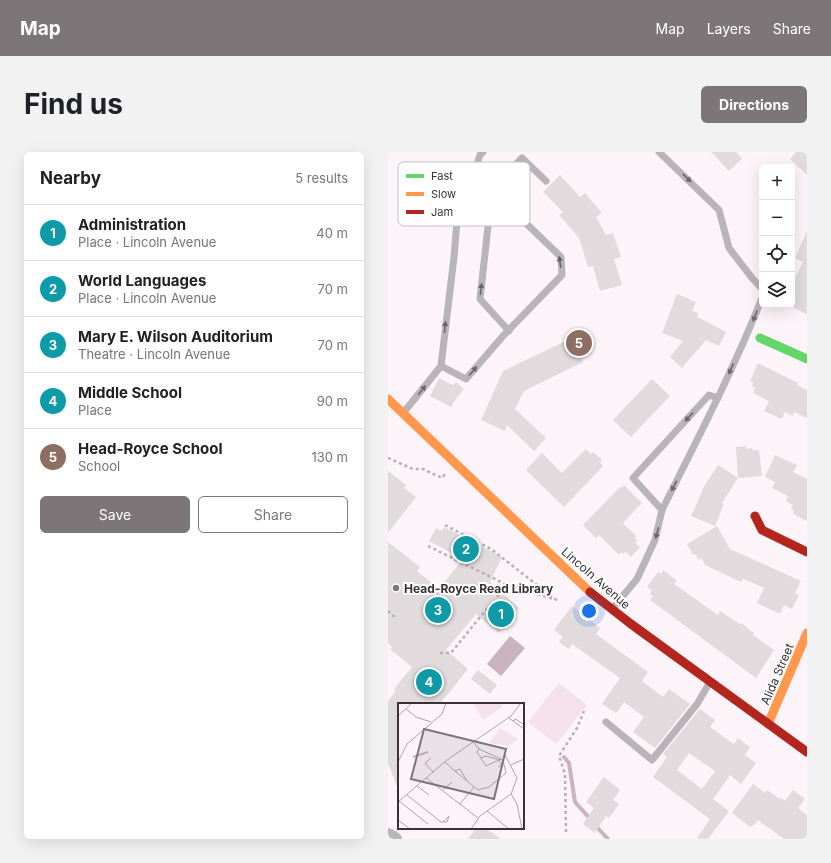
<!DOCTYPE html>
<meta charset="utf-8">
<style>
body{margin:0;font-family:Inter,sans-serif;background:#f2f2f2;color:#202124}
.controls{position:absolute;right:12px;top:12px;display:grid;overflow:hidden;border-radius:6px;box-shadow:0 4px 16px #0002}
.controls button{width:36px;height:36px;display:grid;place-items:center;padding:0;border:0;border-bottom:1px solid #e0e0e0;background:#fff;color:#202124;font:20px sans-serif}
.you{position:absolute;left:201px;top:459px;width:14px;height:14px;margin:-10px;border:3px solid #fff;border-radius:50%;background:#1a73e8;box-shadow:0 0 0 6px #1a73e833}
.badge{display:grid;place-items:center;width:26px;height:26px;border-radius:50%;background:#7d7679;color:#fff;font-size:13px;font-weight:700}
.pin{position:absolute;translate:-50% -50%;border:2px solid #fff;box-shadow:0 1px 4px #0006}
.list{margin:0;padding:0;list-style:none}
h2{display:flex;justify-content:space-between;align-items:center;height:52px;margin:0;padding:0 16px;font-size:17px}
h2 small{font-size:13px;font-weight:400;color:#757577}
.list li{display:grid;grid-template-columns:26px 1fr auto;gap:12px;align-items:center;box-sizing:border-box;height:56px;padding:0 16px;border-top:1px solid #e0e0e0}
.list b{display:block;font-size:15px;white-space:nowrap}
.list p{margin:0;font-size:13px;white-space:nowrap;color:#757577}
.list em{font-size:13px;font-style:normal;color:#757577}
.actions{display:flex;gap:8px;padding:12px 16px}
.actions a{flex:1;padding:9px 0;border:1px solid #7d7679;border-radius:6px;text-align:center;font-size:14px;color:#7d7679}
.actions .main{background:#7d7679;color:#fff}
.icon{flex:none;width:22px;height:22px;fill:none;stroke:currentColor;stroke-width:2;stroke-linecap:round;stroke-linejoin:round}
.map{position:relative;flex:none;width:419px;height:687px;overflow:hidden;border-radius:6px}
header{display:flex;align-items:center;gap:24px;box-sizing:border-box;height:56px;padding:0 20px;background:#7d7679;color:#fff}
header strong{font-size:19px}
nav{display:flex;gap:22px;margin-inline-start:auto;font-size:14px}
.intro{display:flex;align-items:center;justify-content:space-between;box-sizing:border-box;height:96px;padding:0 24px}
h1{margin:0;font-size:28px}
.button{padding:10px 18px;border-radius:6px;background:#7d7679;color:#fff;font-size:14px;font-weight:700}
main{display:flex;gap:24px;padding:0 24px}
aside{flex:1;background:#fff;border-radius:6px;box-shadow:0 4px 16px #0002}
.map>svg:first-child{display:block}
.green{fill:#f4e1eb}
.water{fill:#cbb2bf}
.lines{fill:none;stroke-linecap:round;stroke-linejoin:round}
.stream{stroke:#cbb2bf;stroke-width:4}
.building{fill:#e1dbde;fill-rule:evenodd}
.path{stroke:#b5b2b3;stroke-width:2.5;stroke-dasharray:3 3;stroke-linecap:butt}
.lane{stroke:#b8b4b7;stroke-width:7}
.street{stroke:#b8b4b7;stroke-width:14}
.fast{stroke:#63d668;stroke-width:9}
.slow{stroke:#ff974d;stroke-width:9}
.jam{stroke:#b3261e;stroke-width:9}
.oneway{fill:#6b6669}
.poi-dot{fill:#7d7679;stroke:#fff;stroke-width:1.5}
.labels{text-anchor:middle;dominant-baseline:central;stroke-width:4;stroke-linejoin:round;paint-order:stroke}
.street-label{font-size:12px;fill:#383235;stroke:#fff}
.poi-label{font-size:12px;font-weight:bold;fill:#383235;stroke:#fff;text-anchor:start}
.inset-river{fill:none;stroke:#cbb2bf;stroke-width:2}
.inset-road{fill:none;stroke:#aea6aa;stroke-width:1}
.view{fill:#7d7679;fill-opacity:0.15;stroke:#7d7679;stroke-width:2}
.inset-edge{fill:none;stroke:#383235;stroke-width:2}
.key{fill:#fff;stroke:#c3c2c2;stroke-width:1}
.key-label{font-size:11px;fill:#383235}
</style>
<header>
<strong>Map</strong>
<nav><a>Map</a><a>Layers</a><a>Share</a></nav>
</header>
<div class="intro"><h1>Find us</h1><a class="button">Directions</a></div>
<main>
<aside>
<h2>Nearby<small>5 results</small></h2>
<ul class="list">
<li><span class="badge" style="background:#0f9aa8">1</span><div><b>Administration</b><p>Place · Lincoln Avenue</p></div><em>40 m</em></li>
<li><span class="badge" style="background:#0f9aa8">2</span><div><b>World Languages</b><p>Place · Lincoln Avenue</p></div><em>70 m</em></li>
<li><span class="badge" style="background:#0f9aa8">3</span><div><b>Mary E. Wilson Auditorium</b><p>Theatre · Lincoln Avenue</p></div><em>70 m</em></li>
<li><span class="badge" style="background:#0f9aa8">4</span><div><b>Middle School</b><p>Place</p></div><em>90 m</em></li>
<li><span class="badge" style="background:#8d6e63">5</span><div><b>Head-Royce School</b><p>School</p></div><em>130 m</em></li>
</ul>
<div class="actions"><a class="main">Save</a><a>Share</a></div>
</aside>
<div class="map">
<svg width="419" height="687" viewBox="0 0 419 687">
<rect width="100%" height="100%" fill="#fcf4f8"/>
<path class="green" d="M 171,531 L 199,553 L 168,592 L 140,570 Z"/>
<path class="water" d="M 122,484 L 137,496 L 113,524 L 99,512 Z"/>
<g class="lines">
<g class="stream">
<path d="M 176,605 L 181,611 L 187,650 L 203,668"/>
<path d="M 207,673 L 220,687"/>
</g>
</g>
<g class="building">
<path d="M 323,0 L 348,0 L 354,7 L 341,19 Z"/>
<path d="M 408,0 L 419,0 L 419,23 L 402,7 Z"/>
<path d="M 172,23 L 192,45 L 197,41 L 214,61 L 208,65 L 218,83 L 225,81 L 233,105 L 226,107 L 234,133 L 212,139 L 205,114 L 200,115 L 191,86 L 171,63 L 175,60 L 155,40 Z"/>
<path d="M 419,79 L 419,162 L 404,155 L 404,132 L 415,110 L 407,106 Z"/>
<path d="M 289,142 L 308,150 L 304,159 L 310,161 L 309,165 L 338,180 L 331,194 L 318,188 L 294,216 L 282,205 L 295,189 L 274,181 Z"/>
<path d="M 184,186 L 195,210 L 136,239 L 127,257 L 158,286 L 146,299 L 119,273 L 117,279 L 93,268 L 115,219 Z"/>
<path d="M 370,211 L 410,231 L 409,233 L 419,238 L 419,266 L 406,260 L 405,264 L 397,260 L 394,267 L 376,259 L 381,249 L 365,241 L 367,236 L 364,234 L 365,230 L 362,229 Z"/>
<path d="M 51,226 L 65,233 L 68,230 L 76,237 L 69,245 L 63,255 L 42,244 Z"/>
<path d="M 264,227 L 282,244 L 243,285 L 225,268 Z"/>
<path d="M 358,294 L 358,297 L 364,296 L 364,298 L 371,298 L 374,324 L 350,326 L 348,295 Z"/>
<path d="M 198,297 L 203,302 L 205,300 L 214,308 L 212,311 L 215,314 L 176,355 L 138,318 L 154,301 L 174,321 Z"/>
<path d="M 387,303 L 409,313 L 405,320 L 419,327 L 419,369 L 405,362 L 406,359 L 403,357 L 405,353 L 398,349 L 400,344 L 384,336 L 387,330 L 377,325 Z"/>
<path d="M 330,313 L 350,326 L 334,351 L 336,352 L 327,374 L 303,364 L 317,333 Z"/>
<path d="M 0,319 L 18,333 L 16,336 L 28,345 L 0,381 Z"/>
<path d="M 236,333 L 254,351 L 235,371 L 248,384 L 247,386 L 249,389 L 247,391 L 252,395 L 243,405 L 238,400 L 235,402 L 233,400 L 231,403 L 211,383 L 208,386 L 195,373 L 232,335 L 233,336 Z"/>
<path d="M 329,374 L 342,397 L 413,429 L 407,441 L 411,443 L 404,457 L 396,453 L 392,462 L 369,451 L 376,436 L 355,427 L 353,430 L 317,413 L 313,406 L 311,408 L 307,402 L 305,403 L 299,392 Z"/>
<path d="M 56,375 L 114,405 L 102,430 L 131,456 L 111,481 L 88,462 L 58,498 L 80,517 L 52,552 L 11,552 L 10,637 L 0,611 L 0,549 L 8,539 L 6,537 L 24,515 L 2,497 L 4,495 L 0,491 L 0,390 L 32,415 L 29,419 L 51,437 L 75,407 L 41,389 L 48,376 L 54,379 Z"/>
<path d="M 275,418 L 289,429 L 286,432 L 330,463 L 332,459 L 352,472 L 353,471 L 366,481 L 365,483 L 386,498 L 368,526 L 262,448 L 265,444 L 261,442 L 264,439 L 259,435 L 270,420 L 273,422 Z"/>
<path d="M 184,454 L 212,476 L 208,482 L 260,520 L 254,529 L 275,545 L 281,537 L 302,552 L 267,596 L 245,580 L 256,565 L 236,550 L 228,561 L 214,552 L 232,526 L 184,492 L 181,497 L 171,490 L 175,485 L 166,478 Z"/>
<path d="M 90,518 L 109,533 L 102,542 L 83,527 Z"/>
<path d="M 312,557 L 327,568 L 322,575 L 346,592 L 350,586 L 362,595 L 357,603 L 368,611 L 353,632 L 342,623 L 325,647 L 341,659 L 320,687 L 311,687 L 309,686 L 322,667 L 265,625 L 279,605 L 275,602 ZM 301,601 L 327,619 L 314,637 L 289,618 Z"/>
<path d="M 216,625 L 232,638 L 225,648 L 231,652 L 221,666 L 218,664 L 207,681 L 195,672 L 206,656 L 198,650 Z"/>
<path d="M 365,632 L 377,641 L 379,638 L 392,647 L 393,646 L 397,649 L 405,638 L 417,647 L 410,656 L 419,663 L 419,687 L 396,687 L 370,668 L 365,674 L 364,673 L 362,675 L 344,661 Z"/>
<path d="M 88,676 L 97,676 L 113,687 L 80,687 Z"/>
</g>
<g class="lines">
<g class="path">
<path d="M 0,306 L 25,317 L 35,317 L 54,326 L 57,322"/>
<path d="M 57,373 L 103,397 L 167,447"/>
<path d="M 40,394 L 119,433 L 169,448"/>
<path d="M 109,445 L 119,433"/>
<path d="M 0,459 L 8,466"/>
<path d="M 52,501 L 63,501 L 102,453"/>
<path d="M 178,680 L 177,622 L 171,604 L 189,576 L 196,559"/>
</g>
<g class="lane">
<path d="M 271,0 L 331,58 L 341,96 L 364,126 L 374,137"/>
<path d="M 121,179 L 92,147 L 104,38 L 134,6 L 158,29"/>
<path d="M 53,214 L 78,227 L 115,184 L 174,123 L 173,105 L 86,21"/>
<path d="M 16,260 L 53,214 L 66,105 L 71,45 L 86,21 L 92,3 L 95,0"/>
<path d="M 274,358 C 309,288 345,219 374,146"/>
<path d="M 224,457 L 249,427 L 267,388 L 274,358 L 245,326 L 321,243 L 330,246"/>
<path d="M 218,570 L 264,608 L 309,552 L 322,530"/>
</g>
<path class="street" d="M 0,683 L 7,687"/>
<path class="fast" d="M 372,186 L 419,207"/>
<g class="slow">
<path d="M 0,247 L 202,440"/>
<path d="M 380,572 L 419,481"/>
</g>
<g class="jam">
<path d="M 367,364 L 374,378 L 419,400"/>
<path d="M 202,440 L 243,472 L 419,600"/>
</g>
</g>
<defs><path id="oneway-solid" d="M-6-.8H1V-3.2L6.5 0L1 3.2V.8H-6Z"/></defs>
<g class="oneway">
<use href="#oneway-solid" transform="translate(299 26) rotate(44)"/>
<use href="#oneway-solid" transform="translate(172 110) rotate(-99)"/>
<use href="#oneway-solid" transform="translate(93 137) rotate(-84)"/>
<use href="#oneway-solid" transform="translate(367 164) rotate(112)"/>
<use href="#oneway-solid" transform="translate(57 175) rotate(-84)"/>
<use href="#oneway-solid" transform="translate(343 217) rotate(114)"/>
<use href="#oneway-solid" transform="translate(85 219) rotate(-49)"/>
<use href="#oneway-solid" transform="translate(34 238) rotate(-52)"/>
<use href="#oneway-solid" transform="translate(301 265) rotate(132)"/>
<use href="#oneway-solid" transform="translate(286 334) rotate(116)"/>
<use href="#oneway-solid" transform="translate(269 381) rotate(105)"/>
</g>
<circle class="poi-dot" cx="8" cy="436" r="4"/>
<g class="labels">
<g class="street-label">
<text transform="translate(208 426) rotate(41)">Lincoln Avenue</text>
<text transform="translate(389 522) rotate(-67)">Alida Street</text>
</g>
<g class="poi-label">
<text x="16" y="436">Head-Royce Read Library</text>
</g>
</g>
<g transform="translate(10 551)">
<rect width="126" height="126" fill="#fcf4f8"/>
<path d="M 75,0 L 103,0 L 104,4 L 85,17 ZM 102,25 L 113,32 L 121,36 L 110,43 L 91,40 Z" fill="#f4e1eb"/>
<path class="inset-river" d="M 15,54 L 30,49"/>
<path class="inset-road" d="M 8,6 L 18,14 L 33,19M 0,13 L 14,0M 111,15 L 126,26M 115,18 L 118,16 L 126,22M 81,46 L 79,49 L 88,63 L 103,56M 107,52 L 119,75 L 113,91 L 119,101 L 124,126M 33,55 L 27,60 L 35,69M 83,55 L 88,53 L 101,57 L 104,62 L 100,64M 0,59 L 9,41 L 44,11 L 48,0M 47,59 L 57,68 L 62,66 L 69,78M 113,62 L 126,56M 57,68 L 80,87 L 91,84 L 108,70 L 105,57 L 81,46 L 76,40M 28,75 L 80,115M 19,83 L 31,92M 45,87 L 54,79M 9,92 L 43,119 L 49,119 L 51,113 L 45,119M 1,98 L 30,121M 0,99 L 49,57 L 113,13 L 123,0M 62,101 L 76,84M 89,108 L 111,126M 0,117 L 12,126M 73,126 L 82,113 L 113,91"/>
<path class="view" d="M 26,26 L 108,46 L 96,96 L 13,76 Z"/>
<rect width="126" height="126" class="inset-edge"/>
</g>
<rect x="10" y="10" width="132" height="64" rx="6" class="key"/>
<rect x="18" y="22" width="18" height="4" fill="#63d668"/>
<rect x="18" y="40" width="18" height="4" fill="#ff974d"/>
<rect x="18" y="58" width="18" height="4" fill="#b3261e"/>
<g class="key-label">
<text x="43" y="28">Fast</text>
<text x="43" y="46">Slow</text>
<text x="43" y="64">Jam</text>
</g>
</svg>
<div class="controls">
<button>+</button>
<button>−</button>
<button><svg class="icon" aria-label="locate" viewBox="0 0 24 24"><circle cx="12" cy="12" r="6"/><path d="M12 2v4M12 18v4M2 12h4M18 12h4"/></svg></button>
<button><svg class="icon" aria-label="layers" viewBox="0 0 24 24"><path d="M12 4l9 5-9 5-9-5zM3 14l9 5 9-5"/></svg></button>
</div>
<div class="you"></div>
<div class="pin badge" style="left:113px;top:462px;background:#0f9aa8">1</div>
<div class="pin badge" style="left:78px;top:397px;background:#0f9aa8">2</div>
<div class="pin badge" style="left:50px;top:458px;background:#0f9aa8">3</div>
<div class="pin badge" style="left:41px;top:530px;background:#0f9aa8">4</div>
<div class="pin badge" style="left:191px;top:191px;background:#8d6e63">5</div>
</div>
</main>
